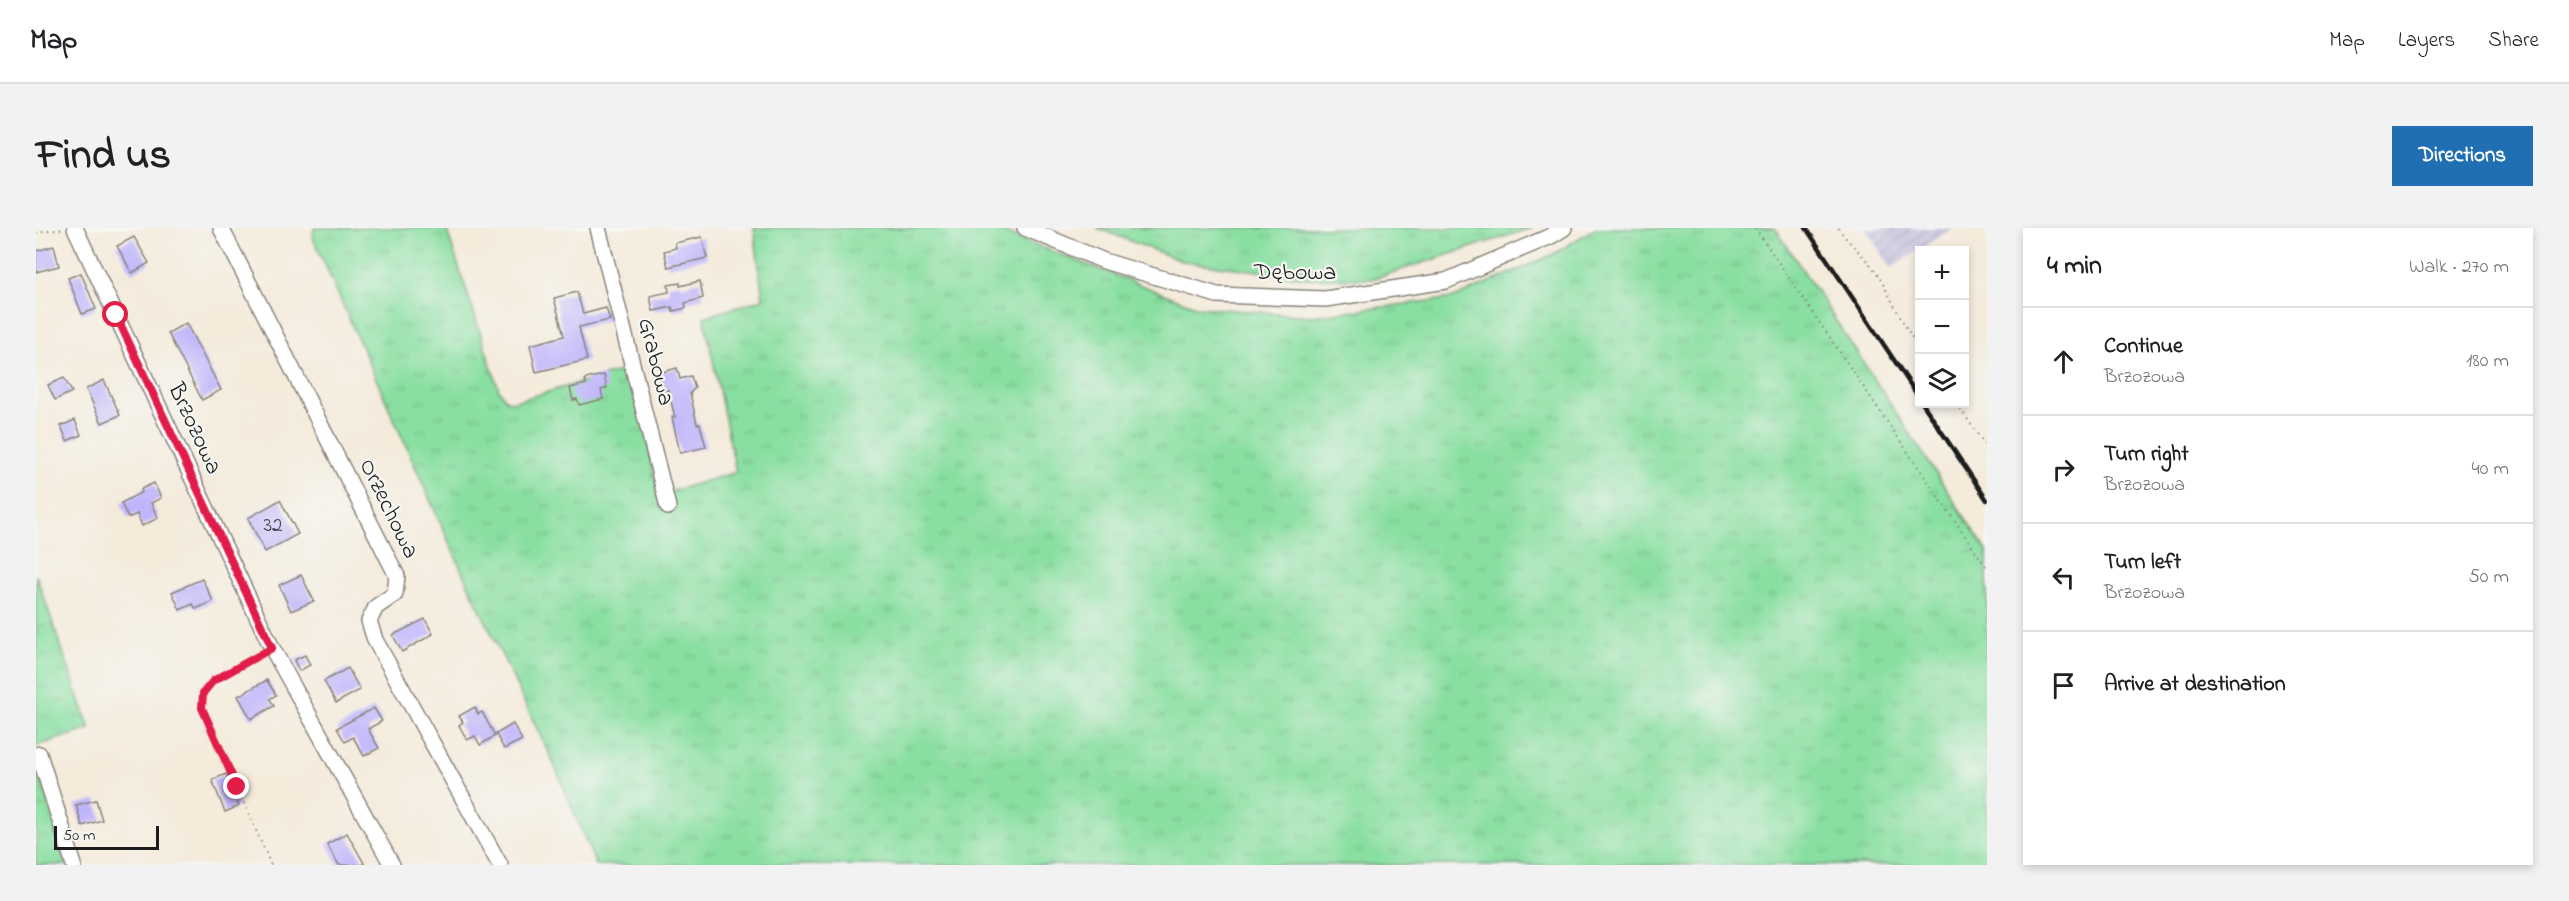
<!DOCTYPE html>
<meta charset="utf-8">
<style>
body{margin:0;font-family:"Indie Flower",sans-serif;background:#f2f2f2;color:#202124}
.controls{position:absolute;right:18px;top:18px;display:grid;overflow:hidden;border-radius:0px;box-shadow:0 3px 9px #0003}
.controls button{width:54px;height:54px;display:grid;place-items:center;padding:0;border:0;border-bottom:2px solid #e0e0e0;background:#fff;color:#202124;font:30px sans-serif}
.scale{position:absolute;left:18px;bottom:15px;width:105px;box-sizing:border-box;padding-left:6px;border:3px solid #1c1c1c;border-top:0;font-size:16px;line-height:21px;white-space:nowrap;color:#1c1c1c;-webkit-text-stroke:4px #f6f6f2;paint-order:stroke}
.stop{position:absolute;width:18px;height:18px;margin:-14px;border:4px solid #e11d48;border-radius:50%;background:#fff}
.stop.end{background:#e11d48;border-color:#fff;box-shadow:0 2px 6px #0008}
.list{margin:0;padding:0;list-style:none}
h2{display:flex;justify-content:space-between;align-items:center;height:78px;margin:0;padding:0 24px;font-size:26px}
h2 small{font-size:20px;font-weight:400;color:#757577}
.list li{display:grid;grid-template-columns:39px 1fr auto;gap:18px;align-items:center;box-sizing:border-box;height:108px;padding:0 24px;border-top:2px solid #e0e0e0}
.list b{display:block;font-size:22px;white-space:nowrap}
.list p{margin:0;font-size:20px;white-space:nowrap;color:#757577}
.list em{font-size:20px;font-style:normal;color:#757577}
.icon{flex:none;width:33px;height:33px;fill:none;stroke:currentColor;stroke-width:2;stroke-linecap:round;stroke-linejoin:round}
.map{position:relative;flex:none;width:1951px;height:637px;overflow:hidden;border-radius:0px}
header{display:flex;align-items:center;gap:36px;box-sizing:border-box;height:84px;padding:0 30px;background:#fff;border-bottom:2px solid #e0e0e0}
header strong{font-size:28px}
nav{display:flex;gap:33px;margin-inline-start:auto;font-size:21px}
.intro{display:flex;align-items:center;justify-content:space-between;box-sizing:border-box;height:144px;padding:0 36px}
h1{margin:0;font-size:42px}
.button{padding:15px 27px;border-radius:0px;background:#1f6fb2;color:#fff;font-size:21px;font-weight:700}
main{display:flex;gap:36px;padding:0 36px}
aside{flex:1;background:#fff;border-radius:0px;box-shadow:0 3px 9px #0003}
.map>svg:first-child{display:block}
.industrial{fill:url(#industrial-furrows)}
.grass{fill:url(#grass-tufts);stroke:#527e5e;stroke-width:1.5}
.building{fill:#c0b5fb}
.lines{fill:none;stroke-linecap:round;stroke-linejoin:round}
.minor-casing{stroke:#88847c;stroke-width:18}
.path{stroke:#88847c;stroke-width:2;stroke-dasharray:1.5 4.5;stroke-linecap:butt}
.minor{stroke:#fff;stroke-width:15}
.rail{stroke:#1c1c1c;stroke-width:4.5}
.route{stroke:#e11d48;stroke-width:8}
.labels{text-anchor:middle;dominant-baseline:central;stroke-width:4.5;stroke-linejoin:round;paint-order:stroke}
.number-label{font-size:21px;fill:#454254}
.street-label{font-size:24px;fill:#1c1c1c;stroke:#f6f6f2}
</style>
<header>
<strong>Map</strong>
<nav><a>Map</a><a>Layers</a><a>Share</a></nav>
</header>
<div class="intro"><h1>Find us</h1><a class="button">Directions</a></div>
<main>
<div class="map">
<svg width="1951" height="637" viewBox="0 0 1951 637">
<defs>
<pattern id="industrial-furrows" width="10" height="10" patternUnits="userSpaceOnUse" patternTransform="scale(1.5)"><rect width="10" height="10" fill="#c5c0db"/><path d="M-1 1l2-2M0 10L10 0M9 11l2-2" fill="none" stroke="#a9a4bb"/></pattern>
<pattern id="grass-tufts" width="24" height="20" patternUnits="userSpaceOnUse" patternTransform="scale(1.5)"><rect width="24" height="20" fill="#89dfa1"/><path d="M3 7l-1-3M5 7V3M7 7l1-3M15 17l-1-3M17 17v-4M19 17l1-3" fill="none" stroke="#76bf8a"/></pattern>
</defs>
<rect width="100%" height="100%" fill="#f6f6f2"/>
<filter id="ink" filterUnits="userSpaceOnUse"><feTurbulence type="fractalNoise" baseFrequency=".0167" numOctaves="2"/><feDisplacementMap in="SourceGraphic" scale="12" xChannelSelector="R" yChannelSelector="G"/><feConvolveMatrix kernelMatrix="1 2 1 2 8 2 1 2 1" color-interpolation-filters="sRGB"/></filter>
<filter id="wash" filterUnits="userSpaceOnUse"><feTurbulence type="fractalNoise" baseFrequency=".008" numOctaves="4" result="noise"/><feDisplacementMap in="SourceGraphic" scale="24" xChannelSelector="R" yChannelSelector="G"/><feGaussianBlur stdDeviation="1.35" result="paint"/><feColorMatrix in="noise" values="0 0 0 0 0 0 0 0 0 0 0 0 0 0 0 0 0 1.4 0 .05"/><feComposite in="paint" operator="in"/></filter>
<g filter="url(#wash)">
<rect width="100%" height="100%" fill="#f4ebdb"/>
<path class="industrial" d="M 1829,0 L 1917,0 L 1855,40 Z"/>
<g class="grass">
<path d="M 278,0 L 410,0 L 463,162 L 470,172 L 477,174 L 595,140 L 623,267 L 700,244 L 668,89 L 727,71 L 718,0 L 956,0 L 1162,79 L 1275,88 L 1418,70 L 1518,26 L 1559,0 L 1739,0 L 1951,323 L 1951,637 L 560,637 L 517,534 L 429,350 L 277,10 Z"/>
<path d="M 1061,0 L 1496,0 L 1336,51 L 1273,50 L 1146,33 Z"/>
<path d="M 0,347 L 54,501 L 0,518 Z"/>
<path d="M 0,536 L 31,637 L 0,637 Z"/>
</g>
<g id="blocks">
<g class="building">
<path d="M 98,9 L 113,35 L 96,45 L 81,18 Z"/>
<path d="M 666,9 L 671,30 L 632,39 L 628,23 L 640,20 L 639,15 Z"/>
<path d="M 18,18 L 23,38 L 0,44 L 0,23 Z"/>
<path d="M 45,45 L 60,81 L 46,86 L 32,50 Z"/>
<path d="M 664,53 L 667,70 L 649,75 L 650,80 L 637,83 L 636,79 L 617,83 L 614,68 L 633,64 L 632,57 L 644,55 L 644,58 Z"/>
<path d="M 541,64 L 547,86 L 570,80 L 574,92 L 543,99 L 551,132 L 500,144 L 494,117 L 528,108 L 518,70 Z"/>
<path d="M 150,95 L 185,162 L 166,172 L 132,105 Z"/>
<path d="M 641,140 L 644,151 L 655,148 L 659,160 L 654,165 L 661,196 L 664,196 L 670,219 L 644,225 L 636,189 L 639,189 L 632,162 L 628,163 L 623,145 Z"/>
<path d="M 568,147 L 571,160 L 565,162 L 567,171 L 543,177 L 541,171 L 537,172 L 534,160 L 550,156 L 549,151 Z"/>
<path d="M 28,150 L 36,164 L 19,172 L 12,157 Z"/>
<path d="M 68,152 L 84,187 L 66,195 L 50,161 Z"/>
<path d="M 39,192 L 45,207 L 31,213 L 25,198 Z"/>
<path d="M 118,255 L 125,270 L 115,275 L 122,290 L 106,298 L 101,286 L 92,290 L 85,275 L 106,264 L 105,261 Z"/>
<path d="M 244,272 L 262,306 L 229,324 L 212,290 Z"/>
<path d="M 265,347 L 278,373 L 255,383 L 243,357 Z"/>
<path d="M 166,351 L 177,373 L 160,381 L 157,376 L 144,382 L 136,364 Z"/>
<path d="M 389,391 L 397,406 L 366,424 L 357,407 Z"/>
<path d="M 269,427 L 274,437 L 263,443 L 258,432 Z"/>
<path d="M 312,440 L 324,462 L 300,475 L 288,453 Z"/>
<path d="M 231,452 L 240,467 L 234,471 L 238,478 L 215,491 L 202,468 Z"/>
<path d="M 439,479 L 442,486 L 446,484 L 459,508 L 444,517 L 439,508 L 431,512 L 423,497 L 427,494 L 423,488 Z"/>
<path d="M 338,480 L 346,493 L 332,501 L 343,520 L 328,528 L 317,509 L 309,514 L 301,500 Z"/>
<path d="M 477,496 L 486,512 L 468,521 L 460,506 Z"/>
<path d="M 190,546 L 203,578 L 189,584 L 176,552 Z"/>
<path d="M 60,572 L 66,592 L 46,598 L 40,577 Z"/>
<path d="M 311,605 L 329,637 L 303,637 L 291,616 Z"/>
</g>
</g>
</g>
<g filter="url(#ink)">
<use href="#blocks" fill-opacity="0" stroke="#88847c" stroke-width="1.5"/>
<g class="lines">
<defs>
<g id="minor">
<path d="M 39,0 L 236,420 L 356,637"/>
<path d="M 185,0 L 361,348 L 359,366 L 340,379 L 333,393 L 339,412 L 464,637"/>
<path d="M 562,0 L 632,279"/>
<path d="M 989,0 L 1068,33 L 1181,67 L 1289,71 L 1410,53 L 1515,8 L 1528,0"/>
<path d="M 3,526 L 38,637"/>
</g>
</defs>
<use href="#minor" class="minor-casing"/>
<g class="path">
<path d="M 1719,0 L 1951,340"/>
<path d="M 1802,0 C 1814,17 1831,30 1842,47 C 1856,72 1867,97 1884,121"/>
<path d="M 0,5 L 25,1"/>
<path d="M 1921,176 L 1951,220"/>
<path d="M 223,428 L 178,453 L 167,465 L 167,480 L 235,637"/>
</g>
<use href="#minor" class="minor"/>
<g class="rail">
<path d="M 1770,0 L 1884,171"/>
<path d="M 1887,176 L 1951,272"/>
</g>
</g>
</g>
<g class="lines" filter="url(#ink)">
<path class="route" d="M 80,87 L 236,420 L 177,453 L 167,465 L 166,480 L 201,559"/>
</g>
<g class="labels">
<g class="number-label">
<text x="237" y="298">32</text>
</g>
<g class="street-label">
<text x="1259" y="45">Dębowa</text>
<text transform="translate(619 134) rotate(76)">Grabowa</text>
<text transform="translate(158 201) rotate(65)">Brzozowa</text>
<text transform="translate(352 281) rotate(64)">Orzechowa</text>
</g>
</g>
</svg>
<div class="controls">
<button>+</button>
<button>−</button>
<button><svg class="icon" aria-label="layers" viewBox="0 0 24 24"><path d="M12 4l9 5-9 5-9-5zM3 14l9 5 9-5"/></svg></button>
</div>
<div class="scale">50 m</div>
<div class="stop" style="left:80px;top:87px"></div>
<div class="stop end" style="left:201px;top:559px"></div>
</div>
<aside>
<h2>4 min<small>Walk · 270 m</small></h2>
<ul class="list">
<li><svg class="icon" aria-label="ahead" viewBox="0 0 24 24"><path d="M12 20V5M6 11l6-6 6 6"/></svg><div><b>Continue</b><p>Brzozowa</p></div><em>180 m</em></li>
<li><svg class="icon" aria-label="right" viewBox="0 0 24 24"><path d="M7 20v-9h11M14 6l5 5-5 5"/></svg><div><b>Turn right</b><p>Brzozowa</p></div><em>40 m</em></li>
<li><svg class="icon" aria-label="left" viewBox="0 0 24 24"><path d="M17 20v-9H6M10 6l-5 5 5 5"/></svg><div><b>Turn left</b><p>Brzozowa</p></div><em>50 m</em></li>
<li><svg class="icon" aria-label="arrive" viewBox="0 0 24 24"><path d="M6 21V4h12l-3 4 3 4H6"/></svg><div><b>Arrive at destination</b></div></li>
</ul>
</aside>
</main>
